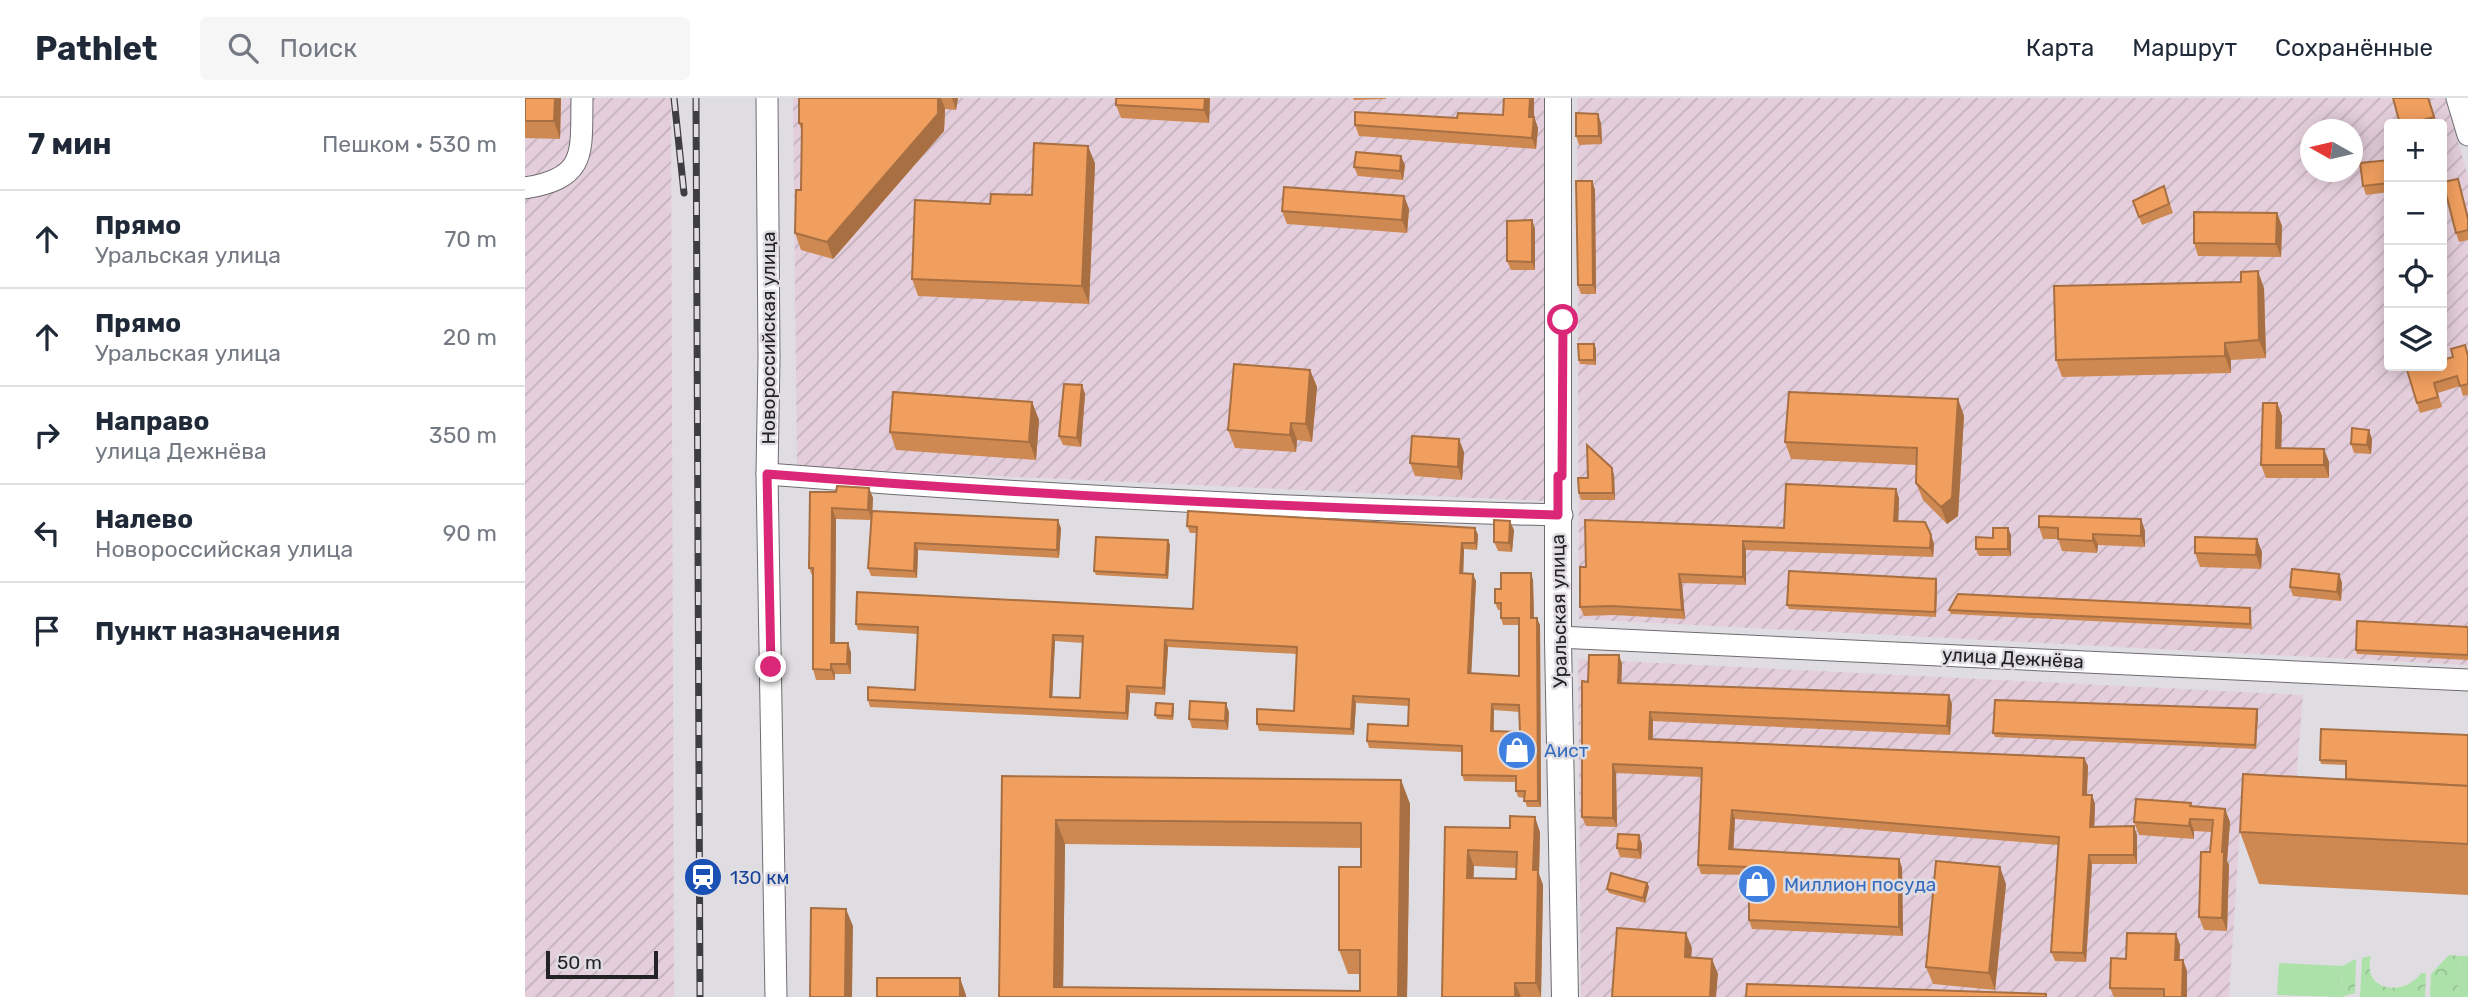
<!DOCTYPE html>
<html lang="ru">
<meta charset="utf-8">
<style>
body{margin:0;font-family:Rubik,sans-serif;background:#f6f6f7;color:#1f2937}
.controls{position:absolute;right:21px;top:21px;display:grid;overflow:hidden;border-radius:7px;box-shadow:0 4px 18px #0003}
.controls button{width:63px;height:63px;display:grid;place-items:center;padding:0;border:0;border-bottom:2px solid #e0e1e3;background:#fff;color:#1f2937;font:35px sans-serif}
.compass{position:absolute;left:1775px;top:21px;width:63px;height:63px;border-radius:50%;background:#fff;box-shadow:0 4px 18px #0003;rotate:278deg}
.scale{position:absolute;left:21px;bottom:18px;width:112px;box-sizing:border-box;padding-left:7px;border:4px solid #232224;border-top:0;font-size:19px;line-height:24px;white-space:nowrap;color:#232224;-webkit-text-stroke:5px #e0dde2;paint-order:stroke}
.stop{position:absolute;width:21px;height:21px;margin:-16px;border:5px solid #db2777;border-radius:50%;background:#fff}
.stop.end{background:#db2777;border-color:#fff;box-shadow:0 2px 7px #0008}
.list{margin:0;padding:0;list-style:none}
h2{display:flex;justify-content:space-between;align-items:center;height:91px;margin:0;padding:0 28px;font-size:30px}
h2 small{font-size:23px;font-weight:400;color:#747a83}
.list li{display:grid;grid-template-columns:46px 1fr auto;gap:21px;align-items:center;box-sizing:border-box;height:98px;padding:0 28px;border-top:2px solid #e0e1e3}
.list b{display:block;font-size:26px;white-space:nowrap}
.list p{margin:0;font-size:23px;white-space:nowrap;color:#747a83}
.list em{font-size:23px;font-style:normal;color:#747a83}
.icon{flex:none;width:38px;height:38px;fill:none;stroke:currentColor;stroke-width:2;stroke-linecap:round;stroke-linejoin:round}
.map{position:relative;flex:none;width:1943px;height:899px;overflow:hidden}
header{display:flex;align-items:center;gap:42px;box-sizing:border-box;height:98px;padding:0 35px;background:#fff;border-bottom:2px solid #e0e1e3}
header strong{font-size:33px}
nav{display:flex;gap:38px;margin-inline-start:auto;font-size:24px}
.search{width:490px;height:63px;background:#f6f6f7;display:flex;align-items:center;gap:18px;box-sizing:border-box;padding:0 24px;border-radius:7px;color:#747a83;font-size:26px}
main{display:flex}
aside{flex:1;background:#fff}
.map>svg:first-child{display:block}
.industrial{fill:url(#industrial-furrows);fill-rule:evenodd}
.grass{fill:#ace2a9}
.park{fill:url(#park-crowns)}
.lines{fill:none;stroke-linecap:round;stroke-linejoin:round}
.minor-casing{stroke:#6e6c70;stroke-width:23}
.major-casing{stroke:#6e6c70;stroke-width:28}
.minor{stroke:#fff;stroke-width:21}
.major{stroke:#fff;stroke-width:26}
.rail-casing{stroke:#3e3d40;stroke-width:7}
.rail{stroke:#e0dde2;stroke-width:4.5;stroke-dasharray:13;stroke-linecap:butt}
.wall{fill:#ce8952;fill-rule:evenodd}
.shaded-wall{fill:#a86f42}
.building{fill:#f09f5f;stroke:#a86f42;stroke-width:2;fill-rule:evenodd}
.route{stroke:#db2777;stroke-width:9}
.labels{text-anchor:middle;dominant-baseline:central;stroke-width:5;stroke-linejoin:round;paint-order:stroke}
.street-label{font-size:19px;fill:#232224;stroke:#e0dde2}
.shop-label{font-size:19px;fill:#366cbe;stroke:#e0dde2;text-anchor:start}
.transit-label{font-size:19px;fill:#164399;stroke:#e0dde2;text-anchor:start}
</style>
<header>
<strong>Pathlet</strong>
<div class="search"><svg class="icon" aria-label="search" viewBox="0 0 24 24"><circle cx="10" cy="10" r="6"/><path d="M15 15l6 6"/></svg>Поиск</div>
<nav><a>Карта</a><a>Маршрут</a><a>Сохранённые</a></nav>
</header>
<main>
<aside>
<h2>7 мин<small>Пешком · 530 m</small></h2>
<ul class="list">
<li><svg class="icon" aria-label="ahead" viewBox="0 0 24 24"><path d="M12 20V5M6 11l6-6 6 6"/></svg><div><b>Прямо</b><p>Уральская улица</p></div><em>70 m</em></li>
<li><svg class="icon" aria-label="ahead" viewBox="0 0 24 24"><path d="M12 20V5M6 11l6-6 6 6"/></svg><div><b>Прямо</b><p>Уральская улица</p></div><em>20 m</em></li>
<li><svg class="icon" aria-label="right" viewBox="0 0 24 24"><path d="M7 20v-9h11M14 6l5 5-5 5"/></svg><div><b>Направо</b><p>улица Дежнёва</p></div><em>350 m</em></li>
<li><svg class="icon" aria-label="left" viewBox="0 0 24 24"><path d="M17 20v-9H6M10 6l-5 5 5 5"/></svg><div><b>Налево</b><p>Новороссийская улица</p></div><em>90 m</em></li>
<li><svg class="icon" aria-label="arrive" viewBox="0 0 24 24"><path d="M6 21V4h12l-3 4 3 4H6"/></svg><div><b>Пункт назначения</b></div></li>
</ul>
</aside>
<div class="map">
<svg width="1943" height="899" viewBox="0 0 1943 899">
<defs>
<pattern id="industrial-furrows" width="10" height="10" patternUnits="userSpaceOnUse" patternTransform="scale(1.75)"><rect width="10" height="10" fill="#e4cedb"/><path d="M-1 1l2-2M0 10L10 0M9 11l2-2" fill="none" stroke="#c3b1bc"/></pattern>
<pattern id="park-crowns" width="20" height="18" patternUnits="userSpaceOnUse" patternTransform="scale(1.75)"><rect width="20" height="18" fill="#ace2a9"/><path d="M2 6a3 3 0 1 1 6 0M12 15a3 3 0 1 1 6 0" fill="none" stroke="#94c291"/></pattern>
</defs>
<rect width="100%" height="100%" fill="#e0dde2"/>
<g class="industrial">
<path d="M 0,0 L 146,0 L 149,899 L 0,899 Z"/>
<path d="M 268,0 L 1019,0 L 1020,403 L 272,369 Z"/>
<path d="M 1052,0 L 1920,0 L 1943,78 L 1943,567 L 1054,521 ZM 1864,26 L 1917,26 L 1917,268 L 1864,268 ZM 1786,32 L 1828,32 L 1828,74 L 1786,74 Z"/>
<path d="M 1053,561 L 1778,597 L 1771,685 L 1718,684 L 1704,899 L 1056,899 Z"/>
</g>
<g class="grass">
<path d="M 1935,858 L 1943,858 L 1943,899 L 1932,899 Z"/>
<path d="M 1754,865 L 1817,868 L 1816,899 L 1752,897 Z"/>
</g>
<g class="park">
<path d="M 1924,857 L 1935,858 L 1932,899 L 1905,899 L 1906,876 Z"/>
<path d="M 1846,858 C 1836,894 1880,899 1896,875 L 1901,875 L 1900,899 L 1835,899 L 1837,860 Z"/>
<path d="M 1831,861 L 1830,895 L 1816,899 L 1817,868 Z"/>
</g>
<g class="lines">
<defs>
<g id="minor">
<path d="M 242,0 L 244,260 L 242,376 L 251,899"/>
<path d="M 1932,0 L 1943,37"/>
<path d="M 0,90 C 63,80 56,54 57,0"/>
<path d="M 242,376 C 507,397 772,411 1037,417"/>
<path d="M 1033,539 L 1943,582"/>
</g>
<path id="major" d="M 1033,0 L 1033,543 L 1040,899"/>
</defs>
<use href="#minor" class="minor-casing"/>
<use href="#major" class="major-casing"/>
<use href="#minor" class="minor"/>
<use href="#major" class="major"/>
<defs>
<g id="rail">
<path d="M 149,0 L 159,95"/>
<path d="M 171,0 L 175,899"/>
</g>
</defs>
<use href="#rail" class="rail-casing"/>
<use href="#rail" class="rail"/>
</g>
<g class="wall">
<path d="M 0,0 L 36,0 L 35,41 L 0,40 Z"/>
<path d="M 274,0 L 433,0 L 431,12 L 420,11 L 419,33 L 308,161 L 276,152 L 270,135 L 276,92 L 277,34 L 274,25 Z"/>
<path d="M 591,0 L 685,0 L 684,25 L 596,20 L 591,7 Z"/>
<path d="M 828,0 L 861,0 L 861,1 L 829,2 Z"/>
<path d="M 1009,0 L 1009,19 L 1013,30 L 1011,51 L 834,38 L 830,27 L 978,17 Z"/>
<path d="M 1868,0 L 1904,0 L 1912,26 L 1875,26 Z"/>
<path d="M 1076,25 L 1077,46 L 1054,47 L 1051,38 Z"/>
<path d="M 1864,62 L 1864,94 L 1841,97 L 1838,88 Z"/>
<path d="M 570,65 L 564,206 L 393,198 L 387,181 L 465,106 L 507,97 Z"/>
<path d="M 880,67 L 878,82 L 833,78 L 829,69 Z"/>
<path d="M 1067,83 L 1070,92 L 1071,196 L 1056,196 L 1053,187 Z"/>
<path d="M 1639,88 L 1648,115 L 1617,127 L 1608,103 Z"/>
<path d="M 1936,90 L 1943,117 L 1943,142 L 1934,144 L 1931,135 Z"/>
<path d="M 879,98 L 884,111 L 882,135 L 762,126 L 757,113 Z"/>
<path d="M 1752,115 L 1757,128 L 1756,159 L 1673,158 L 1669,145 Z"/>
<path d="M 1007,122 L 1010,131 L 1010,172 L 986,172 L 982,163 Z"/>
<path d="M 1739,190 L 1741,260 L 1706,262 L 1706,275 L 1537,279 L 1531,262 Z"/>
<path d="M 1069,246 L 1071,251 L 1071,267 L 1055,266 L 1054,262 Z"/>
<path d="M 1940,247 L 1943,255 L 1943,297 L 1938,298 L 1935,288 L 1913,295 L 1917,309 L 1895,315 L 1892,305 L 1928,259 Z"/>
<path d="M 785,272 L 792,289 L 787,344 L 772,342 L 771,354 L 710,350 L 703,332 Z"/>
<path d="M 557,287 L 560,296 L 556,349 L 538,347 L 534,338 Z"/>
<path d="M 1433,301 L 1439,318 L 1433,418 L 1422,426 L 1398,402 L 1391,385 L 1391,367 L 1266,361 L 1260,344 Z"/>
<path d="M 507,304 L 514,322 L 511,362 L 371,352 L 365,334 Z"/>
<path d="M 1752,305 L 1757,318 L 1756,350 L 1799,351 L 1804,364 L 1804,380 L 1741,380 L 1736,367 Z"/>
<path d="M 1847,341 L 1846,356 L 1829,355 L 1826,346 Z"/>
<path d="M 939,354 L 937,382 L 890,378 L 885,365 Z"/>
<path d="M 1089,377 L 1090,402 L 1056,402 L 1054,395 L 1063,380 Z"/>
<path d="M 344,390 L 348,400 L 347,413 L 536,430 L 534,460 L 393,452 L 392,480 L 346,478 L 343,470 L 346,422 L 311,421 L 310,545 L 323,545 L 326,555 L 326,576 L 310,576 L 310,582 L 291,582 L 288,571 L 288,480 L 284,470 L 311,394 Z"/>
<path d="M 1374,400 L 1373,423 L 1406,437 L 1409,446 L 1408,459 L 1221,452 L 1221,487 L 1157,485 L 1160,521 L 1089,517 L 1059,518 L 1055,509 L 1061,469 L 1259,430 Z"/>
<path d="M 1616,421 L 1620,433 L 1620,449 L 1573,447 L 1572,455 L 1537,453 L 1533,441 L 1518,441 L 1514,429 Z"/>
<path d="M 662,428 L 950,430 L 953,437 L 952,452 L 939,451 L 938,476 L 951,483 L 946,575 L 994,578 L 994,527 L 978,527 L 976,520 L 976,512 L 973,512 L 970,505 L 976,491 L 1008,482 L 1009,520 L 1015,527 L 1016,709 L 1002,709 L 999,700 L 993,699 L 991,693 L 991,684 L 939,683 L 937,677 L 937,654 L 844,650 L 842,643 L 883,628 L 884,608 L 831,605 L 829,637 L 734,633 L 732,626 L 769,613 L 772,556 L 643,549 L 640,597 L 605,595 L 603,622 L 345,609 L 343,602 L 390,592 L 393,536 L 333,532 L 331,526 L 668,511 L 672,435 L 665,435 ZM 530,543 L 558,545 L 555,600 L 527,599 ZM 969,612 L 995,614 L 995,634 L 969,633 Z"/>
<path d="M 989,432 L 987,454 L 973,453 L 969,444 Z"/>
<path d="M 1486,437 L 1486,458 L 1454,458 L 1451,451 L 1468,440 Z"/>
<path d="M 643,442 L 645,447 L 643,481 L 571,477 L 569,473 Z"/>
<path d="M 1737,454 L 1736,471 L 1675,469 L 1670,455 Z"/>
<path d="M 1814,476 L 1817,485 L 1816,503 L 1768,498 L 1765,489 Z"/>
<path d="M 1411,481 L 1412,486 L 1411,519 L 1264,511 L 1262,507 Z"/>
<path d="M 1424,512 L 1726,514 L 1727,531 L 1426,516 Z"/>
<path d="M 1943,529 L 1943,562 L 1832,556 L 1831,552 Z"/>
<path d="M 1094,557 L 1097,566 L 1096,585 L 1427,606 L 1425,637 L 1128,623 L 1128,641 L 1559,660 L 1563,668 L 1562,697 L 1567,697 L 1570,706 L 1569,729 L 1612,737 L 1612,766 L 1567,766 L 1561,864 L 1530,863 L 1526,854 L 1533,747 L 1210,721 L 1208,751 L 1374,761 L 1377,770 L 1378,838 L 1227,831 L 1224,822 L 1224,777 L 1176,776 L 1173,767 L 1177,679 L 1091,675 L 1092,729 L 1061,728 L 1057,719 L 1063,584 Z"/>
<path d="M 649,610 L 648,622 L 632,621 L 630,617 Z"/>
<path d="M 704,614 L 703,632 L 667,630 L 664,621 Z"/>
<path d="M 1733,615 L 1731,651 L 1470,639 L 1468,635 Z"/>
<path d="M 1943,637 L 1943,797 L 1734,786 L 1715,734 L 1821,681 L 1821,667 L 1796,666 L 1795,662 Z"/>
<path d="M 477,678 L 876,682 L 885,706 L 882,899 L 474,899 ZM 540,746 L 836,750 L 836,769 L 814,852 L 823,876 L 835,876 L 835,893 L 538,889 Z"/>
<path d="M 1666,705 L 1667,708 L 1700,711 L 1705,724 L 1702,763 L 1704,767 L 1702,833 L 1679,832 L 1674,819 L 1685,754 L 1687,734 L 1669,733 L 1669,741 L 1614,737 L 1609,724 Z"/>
<path d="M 920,729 L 1015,734 L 1014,776 L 1018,787 L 1016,899 L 917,899 ZM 949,768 L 992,770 L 991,781 L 948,780 Z"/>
<path d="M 1117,746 L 1116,761 L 1095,759 L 1092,750 Z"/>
<path d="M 1122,785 L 1124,789 L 1120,805 L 1084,795 L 1082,791 Z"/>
<path d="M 1481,786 L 1470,892 L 1408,886 L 1401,869 Z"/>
<path d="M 1651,836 L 1655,847 L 1654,862 L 1658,862 L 1662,873 L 1662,899 L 1589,899 L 1585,890 L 1601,861 Z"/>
</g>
<g class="shaded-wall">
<path d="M 30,0 L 36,0 L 35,41 L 29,23 Z"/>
<path d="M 413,0 L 416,0 L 420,11 L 419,33 L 308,161 L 302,144 Z"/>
<path d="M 427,0 L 433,0 L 431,12 Z"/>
<path d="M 680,0 L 685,0 L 684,25 L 679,12 Z"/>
<path d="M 1005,0 L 1009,0 L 1009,21 L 1009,19 L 1013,30 L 1011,51 L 1007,40 L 1004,19 Z"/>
<path d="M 1903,0 L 1904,0 L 1912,26 L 1909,19 Z"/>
<path d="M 1073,16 L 1076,25 L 1077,46 L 1074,38 Z"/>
<path d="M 563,48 L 570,65 L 564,206 L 557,188 Z"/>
<path d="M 876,58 L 880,67 L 878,82 L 875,73 Z"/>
<path d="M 1067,83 L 1070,92 L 1071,196 L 1068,187 Z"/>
<path d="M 879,98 L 884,111 L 882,135 L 877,122 Z"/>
<path d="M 1752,115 L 1757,128 L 1756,159 L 1751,146 Z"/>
<path d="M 1007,122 L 1010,131 L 1010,172 L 1007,164 Z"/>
<path d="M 1733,173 L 1739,190 L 1741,260 L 1734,242 Z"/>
<path d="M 1700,245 L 1706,262 L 1706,275 L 1700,258 Z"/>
<path d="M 1069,246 L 1071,251 L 1071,267 L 1069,262 Z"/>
<path d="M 785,272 L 792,289 L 787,344 L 781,326 Z"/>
<path d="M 557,287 L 560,296 L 556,349 L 552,340 Z"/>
<path d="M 1433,301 L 1439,318 L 1433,418 L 1422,426 L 1416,409 Z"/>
<path d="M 507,304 L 514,322 L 511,362 L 504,344 Z"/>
<path d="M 1752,305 L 1757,318 L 1756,364 L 1751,350 Z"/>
<path d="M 766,325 L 772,342 L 771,354 L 765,337 Z"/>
<path d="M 1844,332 L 1847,341 L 1846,356 L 1842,347 Z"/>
<path d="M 934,341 L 939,354 L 937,382 L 933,369 Z"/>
<path d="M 1799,351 L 1804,364 L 1804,380 L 1799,367 Z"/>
<path d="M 1087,370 L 1089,377 L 1090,402 L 1088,395 Z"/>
<path d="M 344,390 L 348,400 L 347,422 L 343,412 Z"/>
<path d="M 1371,391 L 1374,400 L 1373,432 L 1369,423 Z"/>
<path d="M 307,410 L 311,421 L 310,555 L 306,545 Z"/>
<path d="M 1616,421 L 1620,433 L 1620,449 L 1616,438 Z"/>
<path d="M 533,422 L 536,430 L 534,460 L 532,452 Z"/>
<path d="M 985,423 L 989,432 L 987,454 L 984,445 Z"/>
<path d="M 950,430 L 953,437 L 952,452 L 950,445 Z"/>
<path d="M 1483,430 L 1486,437 L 1486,458 L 1483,451 Z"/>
<path d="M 1568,436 L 1573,447 L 1572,455 L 1568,443 Z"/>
<path d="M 1406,437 L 1409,446 L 1408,459 L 1405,450 Z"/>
<path d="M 1732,441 L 1737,454 L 1736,471 L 1731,457 Z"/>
<path d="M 643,442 L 645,447 L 643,481 L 641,477 Z"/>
<path d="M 1218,443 L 1221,452 L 1221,487 L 1218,479 Z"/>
<path d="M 390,445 L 393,452 L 392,480 L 389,473 Z"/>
<path d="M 937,445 L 939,451 L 938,482 L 935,475 Z"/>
<path d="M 1006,475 L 1008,482 L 1009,527 L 1006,520 Z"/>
<path d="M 948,476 L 951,483 L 946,582 L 943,575 Z"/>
<path d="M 1154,476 L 1157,485 L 1160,521 L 1157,512 Z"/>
<path d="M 1814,476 L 1817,485 L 1816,503 L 1812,494 Z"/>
<path d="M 1411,481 L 1412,486 L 1411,519 L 1410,514 Z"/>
<path d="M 1012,520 L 1015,527 L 1016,709 L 1013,703 Z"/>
<path d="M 528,537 L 530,543 L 527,606 L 525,599 Z"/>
<path d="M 640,542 L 643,549 L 640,597 L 638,590 Z"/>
<path d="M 323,545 L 326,555 L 326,576 L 322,566 Z"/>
<path d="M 1094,557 L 1097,566 L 1096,594 L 1093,585 Z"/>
<path d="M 306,566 L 310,576 L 310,582 L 306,572 Z"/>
<path d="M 602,588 L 605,595 L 603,622 L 601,615 Z"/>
<path d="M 1424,597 L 1427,606 L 1425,637 L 1422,628 Z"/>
<path d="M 828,598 L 831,605 L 829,637 L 826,631 Z"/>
<path d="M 701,605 L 704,614 L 703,632 L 700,623 Z"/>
<path d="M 648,606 L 649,610 L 648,622 L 647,618 Z"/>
<path d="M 967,606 L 969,612 L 968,639 L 966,633 Z"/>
<path d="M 1732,611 L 1733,615 L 1731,651 L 1730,647 Z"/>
<path d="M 1125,614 L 1128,623 L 1127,650 L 1124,641 Z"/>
<path d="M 1559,660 L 1563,668 L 1561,706 L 1558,697 Z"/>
<path d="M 1088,666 L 1091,675 L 1092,729 L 1088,720 Z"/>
<path d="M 876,682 L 885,706 L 882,899 L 873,899 Z"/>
<path d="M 1567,697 L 1570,706 L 1569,737 L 1565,729 Z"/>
<path d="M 1700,711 L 1705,724 L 1702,763 L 1704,767 L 1702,833 L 1697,820 L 1697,754 Z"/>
<path d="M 1207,712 L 1210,721 L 1208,760 L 1204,751 Z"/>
<path d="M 1010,719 L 1015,734 L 1014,776 L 1018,787 L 1016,899 L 1011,885 L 1008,772 Z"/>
<path d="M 1665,721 L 1669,733 L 1669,741 L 1664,728 Z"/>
<path d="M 531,722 L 540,746 L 538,899 L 529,889 Z"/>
<path d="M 1609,728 L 1612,737 L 1612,766 L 1609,757 Z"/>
<path d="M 1114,737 L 1117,746 L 1116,761 L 1113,752 Z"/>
<path d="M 943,752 L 949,768 L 948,796 L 942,780 Z"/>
<path d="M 1564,757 L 1567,766 L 1561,864 L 1558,855 Z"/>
<path d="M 1374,761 L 1377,770 L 1378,838 L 1374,829 Z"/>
<path d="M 1475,769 L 1481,786 L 1470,892 L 1464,875 Z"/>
<path d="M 1122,785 L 1124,789 L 1120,805 L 1118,800 Z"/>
<path d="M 321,811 L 328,828 L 327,899 L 320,899 Z"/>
<path d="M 1161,835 L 1167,850 L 1165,874 L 1160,859 Z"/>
<path d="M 1651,836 L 1655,847 L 1654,873 L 1650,862 Z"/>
<path d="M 1187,861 L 1193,876 L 1191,899 L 1185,899 Z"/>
<path d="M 1658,862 L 1662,873 L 1662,899 L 1657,899 Z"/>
<path d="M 435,880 L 441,897 L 441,899 L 435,899 Z"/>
<path d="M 990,885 L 996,899 L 990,899 Z"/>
</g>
<g class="building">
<path d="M 0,0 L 30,0 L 29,23 L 0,23 Z"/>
<path d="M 274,0 L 413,0 L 413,16 L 302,144 L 270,135 L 271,92 L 276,92 L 277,26 L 274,25 Z"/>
<path d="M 591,0 L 680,0 L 679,12 L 591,7 Z"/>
<path d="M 979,0 L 1005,0 L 1004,19 L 1009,19 L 1007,40 L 830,27 L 830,14 L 932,20 L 933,15 L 978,17 Z"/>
<path d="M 1868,0 L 1903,0 L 1909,19 L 1883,26 L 1875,26 Z"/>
<path d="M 1051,15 L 1073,16 L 1074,38 L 1051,38 Z"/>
<path d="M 509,45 L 563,48 L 557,188 L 387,181 L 390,102 L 465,106 L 466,96 L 507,97 Z"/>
<path d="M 831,54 L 876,58 L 875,73 L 829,69 Z"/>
<path d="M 1864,62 L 1864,85 L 1838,88 L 1835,65 Z"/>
<path d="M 1933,81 L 1943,121 L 1943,132 L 1931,135 L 1918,84 Z"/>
<path d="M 1051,83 L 1067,83 L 1068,187 L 1053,187 Z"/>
<path d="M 1639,88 L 1644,106 L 1614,119 L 1608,103 Z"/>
<path d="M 759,89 L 879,98 L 877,122 L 757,113 Z"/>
<path d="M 1669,114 L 1752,115 L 1751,146 L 1669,145 Z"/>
<path d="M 1007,122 L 1007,164 L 982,163 L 982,123 Z"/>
<path d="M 1733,173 L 1734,242 L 1700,245 L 1700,258 L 1531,262 L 1529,188 L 1716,184 L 1716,174 Z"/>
<path d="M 1053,246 L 1069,246 L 1069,262 L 1054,262 Z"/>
<path d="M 1940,247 L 1943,258 L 1943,286 L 1935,288 L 1932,278 L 1909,285 L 1913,299 L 1892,305 L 1882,272 L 1897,268 L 1917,268 L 1917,262 L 1928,259 L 1926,251 Z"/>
<path d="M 709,266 L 785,272 L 781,326 L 766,325 L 765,337 L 703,332 Z"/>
<path d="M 539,286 L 557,287 L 552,340 L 534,338 Z"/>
<path d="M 368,294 L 507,304 L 504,344 L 365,334 Z"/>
<path d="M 1264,294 L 1433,301 L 1427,400 L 1416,409 L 1391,385 L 1392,350 L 1260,344 Z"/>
<path d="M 1738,305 L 1752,305 L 1751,350 L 1799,351 L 1799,367 L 1736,367 Z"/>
<path d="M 1827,330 L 1844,332 L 1842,347 L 1826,346 Z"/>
<path d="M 887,338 L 934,341 L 933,369 L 885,365 Z"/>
<path d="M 1062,347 L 1087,370 L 1088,395 L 1054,395 L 1053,380 L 1063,380 Z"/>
<path d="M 1261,386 L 1371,391 L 1369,423 L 1400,424 L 1406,437 L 1405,450 L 1218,443 L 1218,479 L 1154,476 L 1157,512 L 1086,508 L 1055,509 L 1055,469 L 1061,469 L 1060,422 L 1259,430 Z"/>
<path d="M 312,388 L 344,390 L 343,412 L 307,410 L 306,545 L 323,545 L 322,566 L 306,566 L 306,572 L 288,571 L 288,470 L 284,470 L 285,394 L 311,394 Z"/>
<path d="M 347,413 L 533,422 L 532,452 L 390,445 L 389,473 L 343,470 Z"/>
<path d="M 663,413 L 950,430 L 950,445 L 937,445 L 935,475 L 948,476 L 943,575 L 994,578 L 994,520 L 976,520 L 976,505 L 970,505 L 970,491 L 976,491 L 976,475 L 1006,475 L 1006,520 L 1012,520 L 1013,703 L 999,703 L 1000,693 L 991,693 L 991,678 L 937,677 L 937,648 L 842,643 L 843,626 L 883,628 L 884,601 L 828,598 L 826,631 L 732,626 L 732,611 L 769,613 L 772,549 L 640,542 L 638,590 L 602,588 L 601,615 L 343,602 L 343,589 L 390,592 L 393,529 L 331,526 L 332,494 L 668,511 L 672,429 L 662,428 ZM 528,537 L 558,538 L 555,600 L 525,599 ZM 967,606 L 994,607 L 995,634 L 966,633 Z"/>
<path d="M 1514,418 L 1616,421 L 1616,438 L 1568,436 L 1568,443 L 1533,441 L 1533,430 L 1514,429 Z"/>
<path d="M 969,422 L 985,423 L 984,445 L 969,444 Z"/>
<path d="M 1468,430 L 1483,430 L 1483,451 L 1451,451 L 1451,439 L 1468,440 Z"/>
<path d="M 571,439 L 643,442 L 641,477 L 569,473 Z"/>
<path d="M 1670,439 L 1732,441 L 1731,457 L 1670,455 Z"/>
<path d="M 1767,471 L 1814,476 L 1812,494 L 1765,489 Z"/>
<path d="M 1264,473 L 1411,481 L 1410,514 L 1262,507 Z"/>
<path d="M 1433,496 L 1725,510 L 1725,526 L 1424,512 Z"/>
<path d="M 1832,523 L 1943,529 L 1943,557 L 1831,552 Z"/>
<path d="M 1064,557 L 1094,557 L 1093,585 L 1424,597 L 1422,628 L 1125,614 L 1124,641 L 1559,660 L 1558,697 L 1567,697 L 1565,729 L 1609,728 L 1609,757 L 1564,757 L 1558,855 L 1526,854 L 1534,739 L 1207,712 L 1204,751 L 1374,761 L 1374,829 L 1224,822 L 1224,769 L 1173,767 L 1177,670 L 1088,666 L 1088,720 L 1057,719 L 1057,583 L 1063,584 Z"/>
<path d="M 1470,602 L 1732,611 L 1730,647 L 1468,635 Z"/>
<path d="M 665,603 L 701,605 L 700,623 L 664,621 Z"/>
<path d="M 631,605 L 648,606 L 647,618 L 630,617 Z"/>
<path d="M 1796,631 L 1943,637 L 1943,688 L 1821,681 L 1821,663 L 1795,662 Z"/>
<path d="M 1718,676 L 1943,688 L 1943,746 L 1715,734 Z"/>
<path d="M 477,678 L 876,682 L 873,899 L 474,899 ZM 531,722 L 836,725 L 836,769 L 814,769 L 814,852 L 835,852 L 835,893 L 529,889 Z"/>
<path d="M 1611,701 L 1666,705 L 1665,708 L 1700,711 L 1697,754 L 1699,754 L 1697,820 L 1674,819 L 1676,754 L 1685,754 L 1688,722 L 1665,721 L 1664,728 L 1609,724 Z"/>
<path d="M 985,718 L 1010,719 L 1008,772 L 1013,772 L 1011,885 L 990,885 L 990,899 L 917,899 L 920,729 L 985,730 ZM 943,752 L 992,754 L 991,781 L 942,780 Z"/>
<path d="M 1093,736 L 1114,737 L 1113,752 L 1092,750 Z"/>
<path d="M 1411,763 L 1475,769 L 1464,875 L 1401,869 Z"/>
<path d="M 1086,775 L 1122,785 L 1118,800 L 1082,791 Z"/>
<path d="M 286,810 L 321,811 L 320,899 L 285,899 Z"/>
<path d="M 1092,830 L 1161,835 L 1160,859 L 1187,861 L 1185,899 L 1087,899 Z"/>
<path d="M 1602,835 L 1651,836 L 1650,862 L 1658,862 L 1657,899 L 1639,899 L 1639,891 L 1585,890 L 1586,860 L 1601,861 Z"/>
<rect x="352" y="880" width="83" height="19"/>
<path d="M 1222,886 L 1521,896 L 1521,899 L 1221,899 Z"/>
</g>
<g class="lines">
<path class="route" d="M 246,569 L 242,376 C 506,397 769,410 1033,417 L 1033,378 L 1037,378 L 1038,222"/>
</g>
<defs>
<symbol id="shop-disc" viewBox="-11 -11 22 22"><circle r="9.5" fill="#3f7fe0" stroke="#e0dde2"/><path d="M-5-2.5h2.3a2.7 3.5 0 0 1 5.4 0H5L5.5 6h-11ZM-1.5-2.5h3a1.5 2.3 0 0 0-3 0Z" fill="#fff"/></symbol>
<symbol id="station-disc" viewBox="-11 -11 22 22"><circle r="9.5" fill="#1a4fb4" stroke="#e0dde2"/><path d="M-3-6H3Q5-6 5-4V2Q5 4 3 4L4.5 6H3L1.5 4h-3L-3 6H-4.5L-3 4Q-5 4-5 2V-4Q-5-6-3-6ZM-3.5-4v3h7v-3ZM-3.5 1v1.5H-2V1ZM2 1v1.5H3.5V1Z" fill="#fff"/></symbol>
</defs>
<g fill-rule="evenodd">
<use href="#shop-disc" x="970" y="630" width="44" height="44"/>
<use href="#station-disc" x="156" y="757" width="44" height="44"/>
<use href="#shop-disc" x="1210" y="764" width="44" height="44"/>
</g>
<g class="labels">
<g class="street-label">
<text transform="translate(243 240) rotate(-90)">Новороссийская улица</text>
<text transform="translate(1034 513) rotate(-91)">Уральская улица</text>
<text transform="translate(1488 560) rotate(3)">улица Дежнёва</text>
</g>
<g class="shop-label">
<text x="1019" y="652">Аист</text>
<text x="1259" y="786">Миллион посуда</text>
</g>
<g class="transit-label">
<text x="205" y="779">130 км</text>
</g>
</g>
</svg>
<div class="controls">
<button>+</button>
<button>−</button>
<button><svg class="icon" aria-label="locate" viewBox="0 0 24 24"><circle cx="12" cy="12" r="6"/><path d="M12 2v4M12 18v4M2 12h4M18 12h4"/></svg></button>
<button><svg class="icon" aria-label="layers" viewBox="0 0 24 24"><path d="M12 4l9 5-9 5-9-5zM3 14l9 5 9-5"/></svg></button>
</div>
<svg class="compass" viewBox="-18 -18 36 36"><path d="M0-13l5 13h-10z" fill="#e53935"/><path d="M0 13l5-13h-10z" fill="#747a83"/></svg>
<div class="scale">50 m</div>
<div class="stop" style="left:1038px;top:222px"></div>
<div class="stop end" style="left:246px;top:569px"></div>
</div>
</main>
